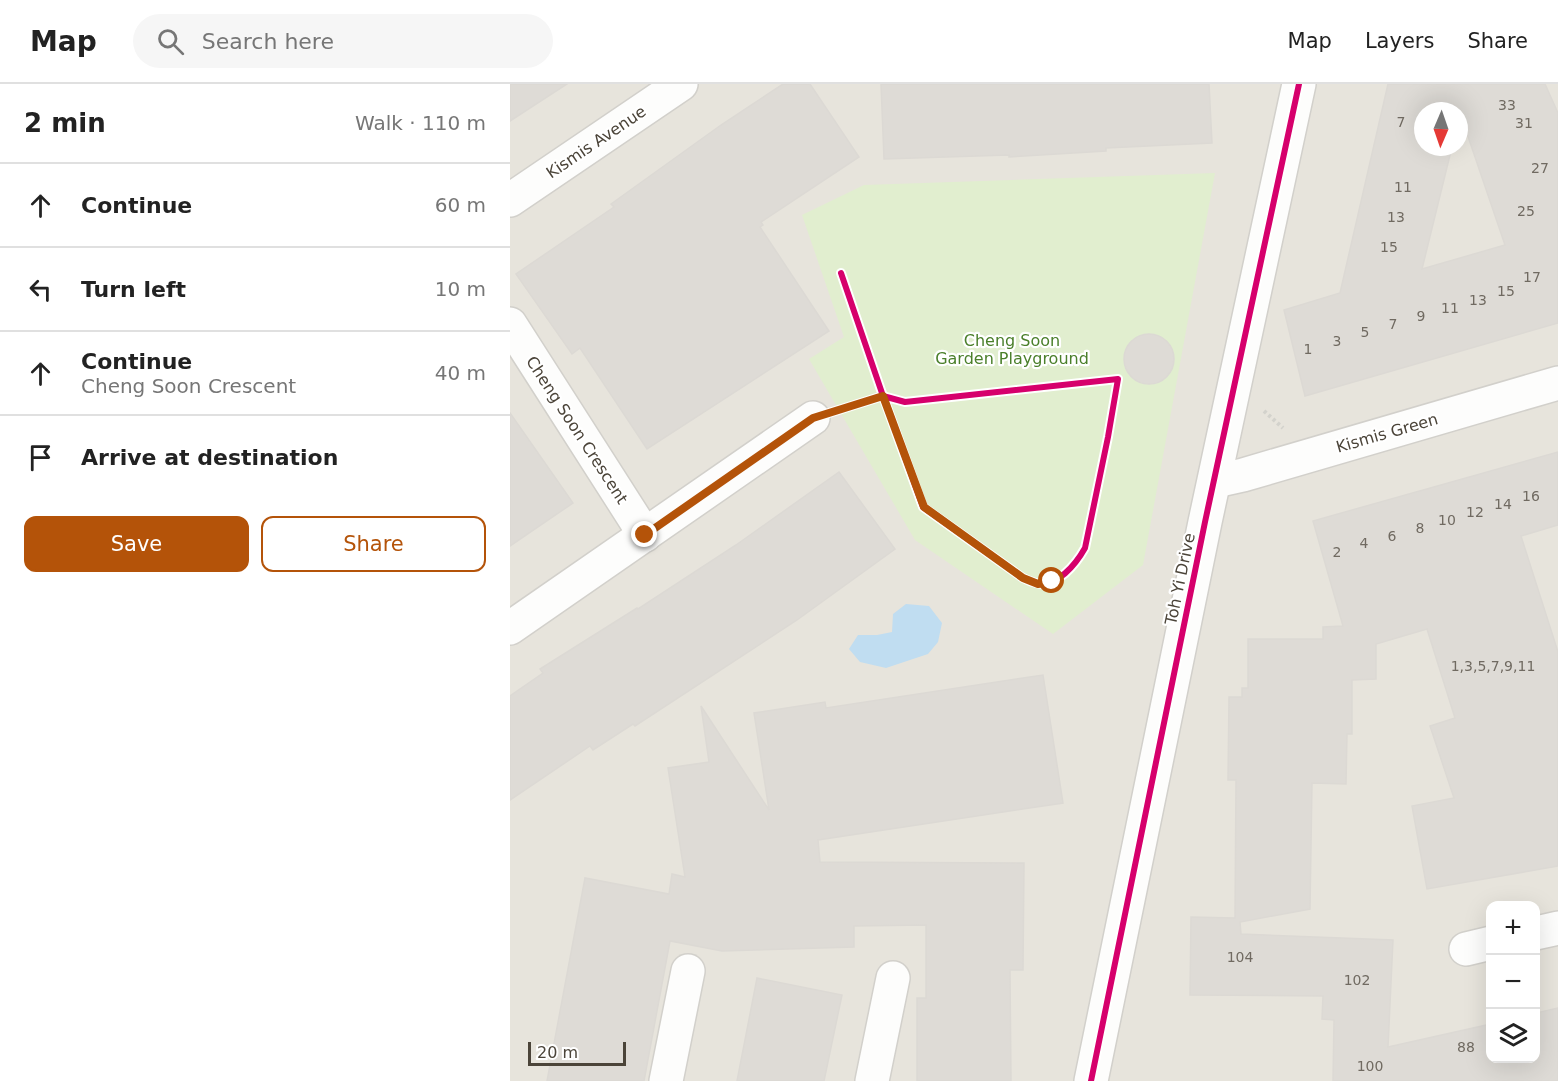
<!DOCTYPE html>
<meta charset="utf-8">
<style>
body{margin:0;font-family:"DejaVu Sans",sans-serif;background:#f6f6f6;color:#222}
.controls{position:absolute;right:18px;bottom:18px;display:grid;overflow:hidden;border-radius:12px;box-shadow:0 6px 24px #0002}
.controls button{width:54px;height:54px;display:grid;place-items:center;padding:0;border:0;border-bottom:2px solid #e0e0e0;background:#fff;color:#222;font:30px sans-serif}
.compass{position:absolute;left:904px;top:18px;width:54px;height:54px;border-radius:50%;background:#fff;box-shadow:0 6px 24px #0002;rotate:182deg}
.scale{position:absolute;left:18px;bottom:15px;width:98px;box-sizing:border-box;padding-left:6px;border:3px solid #4b4439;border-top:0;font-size:16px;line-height:21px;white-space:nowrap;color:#4b4439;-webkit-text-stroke:4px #fff;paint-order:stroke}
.stop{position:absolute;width:18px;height:18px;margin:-14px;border:4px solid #b45309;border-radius:50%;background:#fff}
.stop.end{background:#b45309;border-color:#fff;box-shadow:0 2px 6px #0008}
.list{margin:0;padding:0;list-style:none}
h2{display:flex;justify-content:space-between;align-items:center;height:78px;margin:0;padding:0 24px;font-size:26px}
h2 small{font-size:20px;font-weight:400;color:#767676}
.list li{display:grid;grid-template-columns:39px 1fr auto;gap:18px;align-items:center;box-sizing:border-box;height:84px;padding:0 24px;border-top:2px solid #e0e0e0}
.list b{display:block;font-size:22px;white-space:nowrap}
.list p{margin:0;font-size:20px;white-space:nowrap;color:#767676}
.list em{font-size:20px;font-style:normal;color:#767676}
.actions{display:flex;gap:12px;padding:18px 24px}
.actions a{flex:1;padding:14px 0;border:2px solid #b45309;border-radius:12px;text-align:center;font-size:21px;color:#b45309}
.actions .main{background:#b45309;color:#fff}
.icon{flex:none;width:33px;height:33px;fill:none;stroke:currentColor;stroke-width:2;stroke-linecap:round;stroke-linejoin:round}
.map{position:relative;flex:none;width:1048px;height:997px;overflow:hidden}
header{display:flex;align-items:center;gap:36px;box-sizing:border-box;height:84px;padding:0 30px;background:#fff;border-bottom:2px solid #e0e0e0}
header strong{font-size:28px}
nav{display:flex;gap:33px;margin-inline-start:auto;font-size:21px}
.search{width:420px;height:54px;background:#f6f6f6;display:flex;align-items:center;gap:15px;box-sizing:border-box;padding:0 21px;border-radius:33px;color:#767676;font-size:22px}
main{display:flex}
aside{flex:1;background:#fff}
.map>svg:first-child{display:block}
.residential{fill:#e7e4dc;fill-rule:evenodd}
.green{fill:#e1eecf}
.water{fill:#c0ddf1}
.building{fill:#dedbd6;stroke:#dcd9d4;stroke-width:1.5;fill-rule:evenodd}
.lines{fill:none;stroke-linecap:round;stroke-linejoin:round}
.street-casing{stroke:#d2d0cb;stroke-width:36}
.path{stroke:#d3d2cc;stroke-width:4;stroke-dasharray:3 3;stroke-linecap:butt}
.street{stroke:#fdfdfc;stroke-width:33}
.cycleway-casing{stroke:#fff;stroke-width:10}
.cycleway{stroke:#d6006c;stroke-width:6}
.route{stroke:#b45309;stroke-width:8}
.labels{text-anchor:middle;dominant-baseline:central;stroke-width:4.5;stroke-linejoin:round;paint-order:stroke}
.number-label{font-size:14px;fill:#706a61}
.street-label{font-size:16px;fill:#4b4439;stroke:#fff}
.park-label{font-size:16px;fill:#4a7f2a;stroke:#fff}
</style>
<header>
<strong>Map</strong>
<div class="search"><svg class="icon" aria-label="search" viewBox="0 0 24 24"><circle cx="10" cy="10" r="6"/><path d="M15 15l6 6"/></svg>Search here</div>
<nav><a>Map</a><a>Layers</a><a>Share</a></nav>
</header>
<main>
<aside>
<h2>2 min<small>Walk · 110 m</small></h2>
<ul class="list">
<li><svg class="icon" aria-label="ahead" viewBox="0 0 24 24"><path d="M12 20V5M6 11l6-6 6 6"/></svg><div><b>Continue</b></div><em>60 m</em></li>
<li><svg class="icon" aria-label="left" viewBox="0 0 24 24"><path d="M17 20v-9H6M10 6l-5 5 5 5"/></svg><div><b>Turn left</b></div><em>10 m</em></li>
<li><svg class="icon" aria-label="ahead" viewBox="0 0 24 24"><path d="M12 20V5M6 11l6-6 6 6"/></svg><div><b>Continue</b><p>Cheng Soon Crescent</p></div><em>40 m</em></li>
<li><svg class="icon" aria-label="arrive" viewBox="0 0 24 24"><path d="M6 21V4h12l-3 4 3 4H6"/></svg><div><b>Arrive at destination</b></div></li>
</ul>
<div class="actions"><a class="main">Save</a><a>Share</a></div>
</aside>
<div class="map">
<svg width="1048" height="997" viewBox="0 0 1048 997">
<rect width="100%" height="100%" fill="#f4f2ee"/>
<path class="residential" d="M 0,0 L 1048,0 L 1048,997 L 0,997 ZM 913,27 L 949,27 L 949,63 L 913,63 ZM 981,822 L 1026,822 L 1026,974 L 981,974 Z"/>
<path class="green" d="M 705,89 L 633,481 L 543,550 L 405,456 L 299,275 L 334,253 L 292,131 L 354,101 Z"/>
<path class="water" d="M 396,520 L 419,522 L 432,539 L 428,558 L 418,570 L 376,584 L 350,578 L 339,565 L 348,551 L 367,551 L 382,548 L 383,530 Z"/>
<g class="building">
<path d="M 0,0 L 57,0 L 0,37 Z"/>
<path d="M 273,0 L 300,0 L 349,73 L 251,138 L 253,141 L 250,143 L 319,247 L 137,365 L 70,264 L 62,270 L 6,190 L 104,123 L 101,120 L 211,41 Z"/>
<path d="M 371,0 L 699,0 L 702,59 L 596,64 L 596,67 L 499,73 L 499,71 L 374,75 Z"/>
<path d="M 878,0 L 1035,0 L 1048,29 L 1048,239 L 795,312 L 774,226 L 830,209 ZM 913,27 L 949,27 L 949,32 L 950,29 L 995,161 L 912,185 L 942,63 L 913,63 Z"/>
<circle cx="639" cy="275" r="25"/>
<path d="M 0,329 L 63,419 L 0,462 Z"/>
<path d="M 1048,368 L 1048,441 L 1011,452 L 1048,568 L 1048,782 L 917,805 L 902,722 L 944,714 L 920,642 L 945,634 L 917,545 L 866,560 L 866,595 L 842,596 L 842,650 L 837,650 L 836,700 L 802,699 L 800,825 L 730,838 L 731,850 L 883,856 L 878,963 L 981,940 L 981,975 L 1026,975 L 1026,929 L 1048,924 L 1048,997 L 823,997 L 824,936 L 812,935 L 813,912 L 680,911 L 681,833 L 725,834 L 726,696 L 718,696 L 719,613 L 732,613 L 732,604 L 738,604 L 738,555 L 813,555 L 813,543 L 833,542 L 803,437 Z"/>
<path d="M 329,388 L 385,465 L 287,536 L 125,642 L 123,640 L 83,666 L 80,662 L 0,716 L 0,612 L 33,589 L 30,585 L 127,524 L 128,525 L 226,461 Z"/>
<path d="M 533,591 L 553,719 L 308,756 L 310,778 L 514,779 L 513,886 L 500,886 L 501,997 L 407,997 L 407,914 L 416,914 L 416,841 L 344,842 L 344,863 L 212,867 L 160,857 L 134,997 L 37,997 L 75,794 L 159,810 L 162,790 L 175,793 L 158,684 L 199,678 L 191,622 L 259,726 L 244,629 L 315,618 L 316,624 Z"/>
<path d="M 247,894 L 332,911 L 314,997 L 227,997 Z"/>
</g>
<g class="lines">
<defs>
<g id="street">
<path d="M 0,116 L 171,0"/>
<path d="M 0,240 L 135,451"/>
<path d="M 706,397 L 733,391 L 1048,299"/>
<path d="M 0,544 L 303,334"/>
<path d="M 1026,849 L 1048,844"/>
<path d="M 956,865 L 981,859"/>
<path d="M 156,997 L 178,887"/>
<path d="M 362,997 L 383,894"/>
<path d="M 581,997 L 695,438 L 789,0"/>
</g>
</defs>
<use href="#street" class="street-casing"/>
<path class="path" d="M 754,327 L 773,344"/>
<use href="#street" class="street"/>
<defs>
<g id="cycleway">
<path d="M 303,334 L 373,312 L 413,423 L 513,494 C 517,496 522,498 526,499 C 547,504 566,480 575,464 L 598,353 L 608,295 L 395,318 L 373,312 L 331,189"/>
<path d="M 581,997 L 695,438 L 789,0"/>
</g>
</defs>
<use href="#cycleway" class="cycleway-casing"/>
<use href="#cycleway" class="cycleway"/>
</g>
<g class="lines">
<path class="route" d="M 135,451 L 303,334 L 373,312 L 414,423 L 513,494 L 528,500 L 542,497"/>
</g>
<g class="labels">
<g class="number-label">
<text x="997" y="21">33</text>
<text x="891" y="38">7</text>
<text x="1014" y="39">31</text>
<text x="1030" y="84">27</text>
<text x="893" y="103">11</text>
<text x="1016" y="127">25</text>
<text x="886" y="133">13</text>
<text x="879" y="163">15</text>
<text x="1022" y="193">17</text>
<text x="996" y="207">15</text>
<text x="968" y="216">13</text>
<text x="940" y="224">11</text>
<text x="911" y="232">9</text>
<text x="883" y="240">7</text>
<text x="855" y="248">5</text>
<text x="827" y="257">3</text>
<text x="798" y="265">1</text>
<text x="1021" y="412">16</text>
<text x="993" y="420">14</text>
<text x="965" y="428">12</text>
<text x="937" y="436">10</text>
<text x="910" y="444">8</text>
<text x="882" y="452">6</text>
<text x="854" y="459">4</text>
<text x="827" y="468">2</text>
<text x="983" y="582">1,3,5,7,9,11</text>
<text x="730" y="873">104</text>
<text x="847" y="896">102</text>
<text x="956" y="963">88</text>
<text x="860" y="982">100</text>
</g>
<g class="street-label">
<text transform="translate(86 58) rotate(-34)">Kismis Avenue</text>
<text transform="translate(67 346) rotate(57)">Cheng Soon Crescent</text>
<text transform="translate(877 349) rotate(-16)">Kismis Green</text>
<text transform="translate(670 495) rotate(-78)">Toh Yi Drive</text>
</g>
<g class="park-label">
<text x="502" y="256">Cheng Soon<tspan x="502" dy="18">Garden Playground</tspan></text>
</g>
</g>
</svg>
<div class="controls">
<button>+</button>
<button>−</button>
<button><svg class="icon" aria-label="layers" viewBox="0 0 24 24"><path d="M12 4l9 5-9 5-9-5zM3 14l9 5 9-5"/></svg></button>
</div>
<svg class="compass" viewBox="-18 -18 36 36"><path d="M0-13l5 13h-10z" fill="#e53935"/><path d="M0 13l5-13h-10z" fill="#767676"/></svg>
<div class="scale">20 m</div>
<div class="stop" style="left:542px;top:497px"></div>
<div class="stop end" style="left:135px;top:451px"></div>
</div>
</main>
